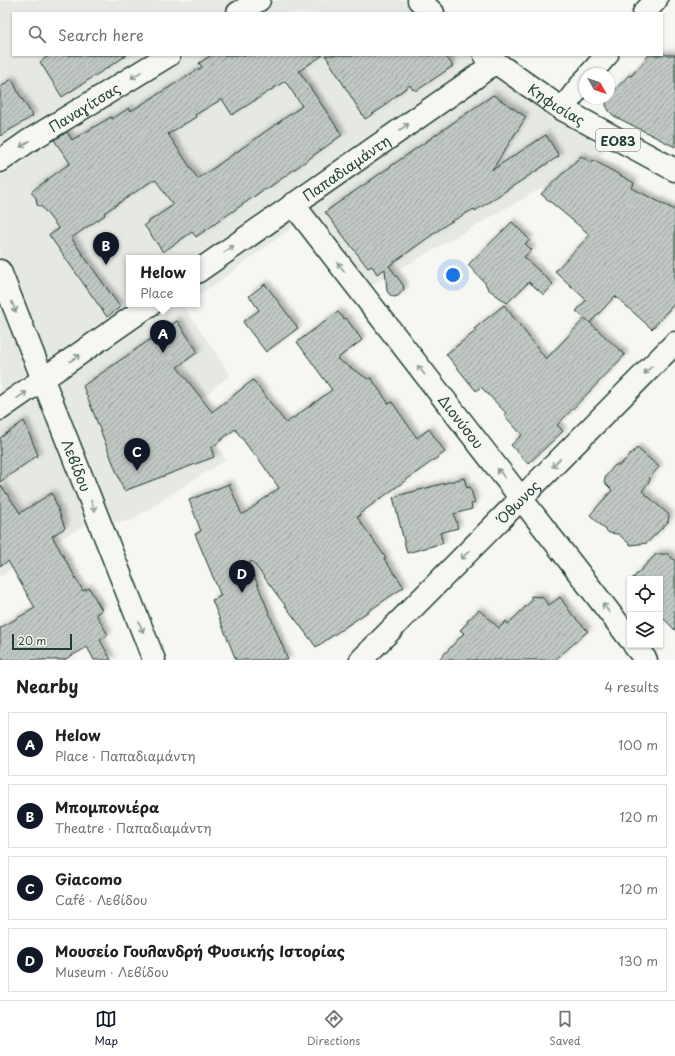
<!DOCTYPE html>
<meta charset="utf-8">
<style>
body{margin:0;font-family:"Playpen Sans",sans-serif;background:#f6f6f6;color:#202124}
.controls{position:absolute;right:12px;bottom:12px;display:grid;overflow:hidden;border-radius:0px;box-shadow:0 1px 3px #0004}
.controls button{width:36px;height:36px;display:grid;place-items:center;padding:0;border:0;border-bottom:1px solid #e0e0e0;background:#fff;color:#202124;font:20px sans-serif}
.compass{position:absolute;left:579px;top:68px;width:36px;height:36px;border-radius:50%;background:#fff;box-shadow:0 1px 3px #0004;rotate:130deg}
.scale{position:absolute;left:12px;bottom:10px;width:60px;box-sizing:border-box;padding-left:4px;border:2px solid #1f3d34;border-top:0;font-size:11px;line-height:14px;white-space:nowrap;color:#1f3d34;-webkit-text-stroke:3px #f6f6f2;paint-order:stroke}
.you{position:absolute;left:453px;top:275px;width:14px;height:14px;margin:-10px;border:3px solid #fff;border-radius:50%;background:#1a73e8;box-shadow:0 0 0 6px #1a73e833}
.badge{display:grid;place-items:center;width:26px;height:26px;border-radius:50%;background:#111827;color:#fff;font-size:13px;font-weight:700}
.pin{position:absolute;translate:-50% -33px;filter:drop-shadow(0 1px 2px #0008)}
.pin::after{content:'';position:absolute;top:21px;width:14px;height:12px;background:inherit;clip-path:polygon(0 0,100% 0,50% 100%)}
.popup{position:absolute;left:126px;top:255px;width:74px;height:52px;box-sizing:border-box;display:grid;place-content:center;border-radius:0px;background:#fff;filter:drop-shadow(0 1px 3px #0005);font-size:13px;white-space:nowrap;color:#757577}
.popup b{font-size:15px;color:#202124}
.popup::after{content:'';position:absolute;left:50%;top:100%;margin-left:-8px;border:8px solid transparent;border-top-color:#fff}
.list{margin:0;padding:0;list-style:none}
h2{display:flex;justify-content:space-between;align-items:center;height:52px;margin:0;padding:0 16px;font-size:17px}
h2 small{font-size:13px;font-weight:400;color:#757577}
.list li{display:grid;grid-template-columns:26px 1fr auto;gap:12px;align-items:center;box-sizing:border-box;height:64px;margin:0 8px 8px;padding:0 8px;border:1px solid #e0e0e0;border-radius:0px}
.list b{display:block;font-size:15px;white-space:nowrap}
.list p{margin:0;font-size:13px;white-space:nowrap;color:#757577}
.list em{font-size:13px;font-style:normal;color:#757577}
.icon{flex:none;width:22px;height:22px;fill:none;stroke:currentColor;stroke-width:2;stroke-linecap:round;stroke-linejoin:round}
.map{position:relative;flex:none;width:675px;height:660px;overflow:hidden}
.search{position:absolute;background:#fff;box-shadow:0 1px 3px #0004;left:12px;right:12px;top:12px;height:44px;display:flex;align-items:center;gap:10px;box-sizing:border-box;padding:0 14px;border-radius:0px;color:#757577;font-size:15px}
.sheet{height:340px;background:#fff}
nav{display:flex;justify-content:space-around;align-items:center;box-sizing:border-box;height:56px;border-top:1px solid #e0e0e0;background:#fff;font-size:11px;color:#757577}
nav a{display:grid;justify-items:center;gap:2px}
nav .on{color:#111827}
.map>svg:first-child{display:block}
.built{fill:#e6e8e4}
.building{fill:url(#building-hatch);stroke:#1f3d34;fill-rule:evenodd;filter:url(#shadow)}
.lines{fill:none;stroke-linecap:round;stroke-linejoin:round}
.minor-casing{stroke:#1f3d34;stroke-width:25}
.tertiary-casing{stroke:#1f3d34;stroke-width:25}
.primary-casing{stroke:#1f3d34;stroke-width:25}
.minor{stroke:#f6f6f2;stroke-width:22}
.tertiary{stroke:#f6f6f2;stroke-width:22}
.primary{stroke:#f6f6f2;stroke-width:22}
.oneway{stroke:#8a9a93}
.labels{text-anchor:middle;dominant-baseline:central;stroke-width:3;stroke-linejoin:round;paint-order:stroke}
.shield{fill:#f6f6f2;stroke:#60746d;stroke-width:1}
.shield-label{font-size:13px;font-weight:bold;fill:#1f3d34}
.street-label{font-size:14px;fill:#1f3d34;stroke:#f6f6f2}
</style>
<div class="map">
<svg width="675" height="660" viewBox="0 0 675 660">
<defs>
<pattern id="building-hatch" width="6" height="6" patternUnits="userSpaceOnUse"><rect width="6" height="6" fill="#c1c8c3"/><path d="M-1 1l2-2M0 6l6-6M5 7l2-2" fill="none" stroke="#9ca49f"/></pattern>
<filter id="shadow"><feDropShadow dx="3.5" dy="-3.5" stdDeviation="2" flood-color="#0004"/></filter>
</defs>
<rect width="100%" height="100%" fill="#f6f6f2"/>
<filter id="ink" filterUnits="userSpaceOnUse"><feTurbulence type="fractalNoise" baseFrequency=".025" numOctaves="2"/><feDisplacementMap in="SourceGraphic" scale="8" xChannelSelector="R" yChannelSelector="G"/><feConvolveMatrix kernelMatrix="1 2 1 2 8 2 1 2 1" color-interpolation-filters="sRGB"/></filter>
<g filter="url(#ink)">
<path class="built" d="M 0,0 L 434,0 L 449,13 L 13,13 L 13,55 L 496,55 L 605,152 L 368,287 L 309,215 L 197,297 L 197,258 L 129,258 L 129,304 L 187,304 L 184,307 L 230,375 L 200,400 L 225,460 L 130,521 L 86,524 L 0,576 Z"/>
<g class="building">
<path d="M 50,55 L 127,55 L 62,97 L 40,62 Z"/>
<path d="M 212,55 L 323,55 L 299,71 L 342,135 L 267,189 L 266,188 L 196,237 L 192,232 L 163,252 L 144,225 L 173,205 L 155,179 L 104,213 L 105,215 L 71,238 L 120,307 L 107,317 L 49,235 L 59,229 L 42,207 L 37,205 L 36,198 L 31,192 L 70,163 L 54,140 L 67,132 L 72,140 L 111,117 L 112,119 L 129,108 L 131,111 L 202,67 L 199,63 ZM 285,81 L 302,106 L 198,179 L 168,134 L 196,117 L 195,115 L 222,99 L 232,115 Z"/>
<path d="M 325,55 L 445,55 L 453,66 L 416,91 L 415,89 L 413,90 L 410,85 L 384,105 L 385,106 L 365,119 Z"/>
<path d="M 649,55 L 675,55 L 675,147 L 614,116 L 609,111 L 606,105 L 607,98 L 609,98 L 609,96 L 629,75 L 631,76 Z"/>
<path d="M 12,79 L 19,94 L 33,116 L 0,136 L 0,87 Z"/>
<path d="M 493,95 L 526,117 L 492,170 L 546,135 L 559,156 L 475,211 L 474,209 L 447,224 L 389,266 L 403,285 L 404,289 L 398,296 L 394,297 L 390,295 L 387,291 L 385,269 L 377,274 L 372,266 L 368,268 L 325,212 Z"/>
<path d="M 581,156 L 591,163 L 593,160 L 634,183 L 632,188 L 675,210 L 675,303 L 652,329 L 615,296 L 590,323 L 576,311 L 586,300 L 555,271 L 590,235 L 541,194 Z"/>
<path d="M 512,222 L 530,240 L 525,244 L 532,250 L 524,257 L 553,284 L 544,295 L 529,282 L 507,303 L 488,289 L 485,283 L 468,265 Z"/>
<path d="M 265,284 L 298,328 L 266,352 L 243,322 L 259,310 L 249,296 Z"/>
<path d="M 504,305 L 546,359 L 585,318 L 625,355 L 557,425 L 563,431 L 528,464 L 511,445 L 522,435 L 504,415 L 506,413 L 481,387 L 476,391 L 446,354 L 476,331 L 474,329 Z"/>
<path d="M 338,312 L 344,319 L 346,318 L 362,340 L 337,359 L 368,379 L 371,378 L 389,404 L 392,402 L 417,438 L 429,429 L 445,452 L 359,514 L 360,516 L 357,517 L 386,558 L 384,559 L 404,587 L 316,647 L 252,561 L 249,563 L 288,660 L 236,660 L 212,600 L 221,596 L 195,534 L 201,531 L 189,500 L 229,484 L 242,515 L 279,488 L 256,455 L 255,456 L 235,429 L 211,448 L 214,457 L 124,491 L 83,386 L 177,321 L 198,352 L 177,367 L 212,412 L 253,380 L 286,423 L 332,390 L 297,342 Z"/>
<path d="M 24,421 L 38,455 L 0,482 L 0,438 Z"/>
<path d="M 637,448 L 659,467 L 650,477 L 650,480 L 642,491 L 669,515 L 668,522 L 647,543 L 631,545 L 618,534 L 609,533 L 590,515 L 612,490 L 604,482 L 606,476 L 615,465 L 620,465 Z"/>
<path d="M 464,478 L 467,488 L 470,487 L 475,503 L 471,504 L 472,509 L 454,514 L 458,528 L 440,533 L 443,543 L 407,553 L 393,497 Z"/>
<path d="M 0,484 L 20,513 L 52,493 L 65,528 L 52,536 L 83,591 L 89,588 L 102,610 L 96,614 L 108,635 L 100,640 L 111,660 L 94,660 L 87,647 L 64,660 L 0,660 L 0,628 L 35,608 L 8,561 L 0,566 Z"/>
<path d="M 656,554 L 668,554 L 675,561 L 675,630 L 660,615 L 660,579 L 632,579 Z"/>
<path d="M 531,596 L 542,597 L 549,605 L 560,597 L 573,616 L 588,631 L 555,660 L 439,660 L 464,633 L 460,630 L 468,622 L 467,621 L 479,610 L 499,628 L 506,621 L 508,624 L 531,601 Z"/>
</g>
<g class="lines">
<defs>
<g id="minor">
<path d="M 238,13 L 259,0"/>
<path d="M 644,13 L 656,0"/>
<path d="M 590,74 L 607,55"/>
<path d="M 562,109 L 585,80"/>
<path id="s1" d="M 0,161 L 27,142 L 169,55"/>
<path id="s2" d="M 293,204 L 630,639"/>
<path id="s3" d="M 197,272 L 473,79 L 495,62"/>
<path d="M 0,409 L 151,304"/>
<path d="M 634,645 L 646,660"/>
</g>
<g id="tertiary">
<path id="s4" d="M 0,271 L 154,660"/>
<path id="s5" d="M 361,660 L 675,343"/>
</g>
<g id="primary">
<path d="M 419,0 L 433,13"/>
<path id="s6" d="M 485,55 L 562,109 L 675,170"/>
</g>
</defs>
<use href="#minor" class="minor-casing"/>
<use href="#tertiary" class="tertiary-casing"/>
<use href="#primary" class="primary-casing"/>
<use href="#minor" class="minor"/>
<use href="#tertiary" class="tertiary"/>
<use href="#primary" class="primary"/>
</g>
<defs><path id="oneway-shaft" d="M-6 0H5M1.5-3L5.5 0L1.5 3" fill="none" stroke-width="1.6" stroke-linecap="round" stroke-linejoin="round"/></defs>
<g class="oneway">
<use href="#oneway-shaft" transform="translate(136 75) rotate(148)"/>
<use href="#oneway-shaft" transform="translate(404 127) rotate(-35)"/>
<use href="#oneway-shaft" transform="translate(25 144) rotate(147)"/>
<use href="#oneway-shaft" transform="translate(229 249) rotate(-35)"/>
<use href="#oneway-shaft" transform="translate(341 267) rotate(-128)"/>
<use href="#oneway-shaft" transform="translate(14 307) rotate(68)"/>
<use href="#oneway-shaft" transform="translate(75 358) rotate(-35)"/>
<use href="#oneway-shaft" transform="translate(421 370) rotate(-128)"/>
<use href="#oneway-shaft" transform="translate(648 370) rotate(135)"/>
<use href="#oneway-shaft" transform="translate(22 395) rotate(-34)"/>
<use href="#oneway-shaft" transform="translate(556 463) rotate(135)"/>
<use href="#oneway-shaft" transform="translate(501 473) rotate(-128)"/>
<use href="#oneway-shaft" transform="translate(93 506) rotate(69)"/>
<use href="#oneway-shaft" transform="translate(465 555) rotate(135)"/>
<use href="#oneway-shaft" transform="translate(606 608) rotate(-128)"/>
<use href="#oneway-shaft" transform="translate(141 627) rotate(68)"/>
</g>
</g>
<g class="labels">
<rect class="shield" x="596" y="129" width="44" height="22" rx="3"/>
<g class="shield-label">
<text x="618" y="140">ΕΟ83</text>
</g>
<g class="street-label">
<text stroke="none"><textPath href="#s6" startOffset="87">Κηφισίας</textPath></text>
<text stroke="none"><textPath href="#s1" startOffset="100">Παναγίτσας</textPath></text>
<text stroke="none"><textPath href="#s3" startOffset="182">Παπαδιαμάντη</textPath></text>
<text stroke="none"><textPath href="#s2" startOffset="275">Διονύσου</textPath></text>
<text stroke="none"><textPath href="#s4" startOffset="209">Λεβίδου</textPath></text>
<text stroke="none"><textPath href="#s5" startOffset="223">Όθωνος</textPath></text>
</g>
</g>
</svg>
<div class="controls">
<button><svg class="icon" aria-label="locate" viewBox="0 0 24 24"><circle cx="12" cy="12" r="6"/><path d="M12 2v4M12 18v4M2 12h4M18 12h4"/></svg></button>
<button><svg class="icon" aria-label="layers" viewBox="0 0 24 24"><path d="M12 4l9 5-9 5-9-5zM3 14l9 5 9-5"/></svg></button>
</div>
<svg class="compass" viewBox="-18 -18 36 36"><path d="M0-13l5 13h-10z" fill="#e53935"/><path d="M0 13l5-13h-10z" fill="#757577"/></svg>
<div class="scale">20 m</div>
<div class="you"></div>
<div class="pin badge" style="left:163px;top:353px">A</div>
<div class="popup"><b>Helow</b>Place</div>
<div class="pin badge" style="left:106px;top:265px">B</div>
<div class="pin badge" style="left:137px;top:471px">C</div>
<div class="pin badge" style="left:242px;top:593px">D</div>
<div class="search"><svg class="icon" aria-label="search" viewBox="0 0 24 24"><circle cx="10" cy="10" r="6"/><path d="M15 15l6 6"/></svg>Search here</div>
</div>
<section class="sheet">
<h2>Nearby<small>4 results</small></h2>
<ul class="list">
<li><span class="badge">A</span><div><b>Helow</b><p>Place · Παπαδιαμάντη</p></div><em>100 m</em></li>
<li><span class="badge">B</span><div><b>Μπομπονιέρα</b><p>Theatre · Παπαδιαμάντη</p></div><em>120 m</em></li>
<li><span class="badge">C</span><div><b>Giacomo</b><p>Café · Λεβίδου</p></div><em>120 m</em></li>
<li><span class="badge">D</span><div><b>Μουσείο Γουλανδρή Φυσικής Ιστορίας</b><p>Museum · Λεβίδου</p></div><em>130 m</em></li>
</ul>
</section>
<nav>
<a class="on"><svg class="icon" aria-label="map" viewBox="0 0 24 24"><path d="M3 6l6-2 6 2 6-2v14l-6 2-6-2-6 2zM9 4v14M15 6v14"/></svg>Map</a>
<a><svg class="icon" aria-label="directions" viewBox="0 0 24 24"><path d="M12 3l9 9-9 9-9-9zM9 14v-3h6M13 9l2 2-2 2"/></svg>Directions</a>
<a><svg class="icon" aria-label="saved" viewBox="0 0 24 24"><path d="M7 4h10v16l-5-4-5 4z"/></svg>Saved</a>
</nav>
